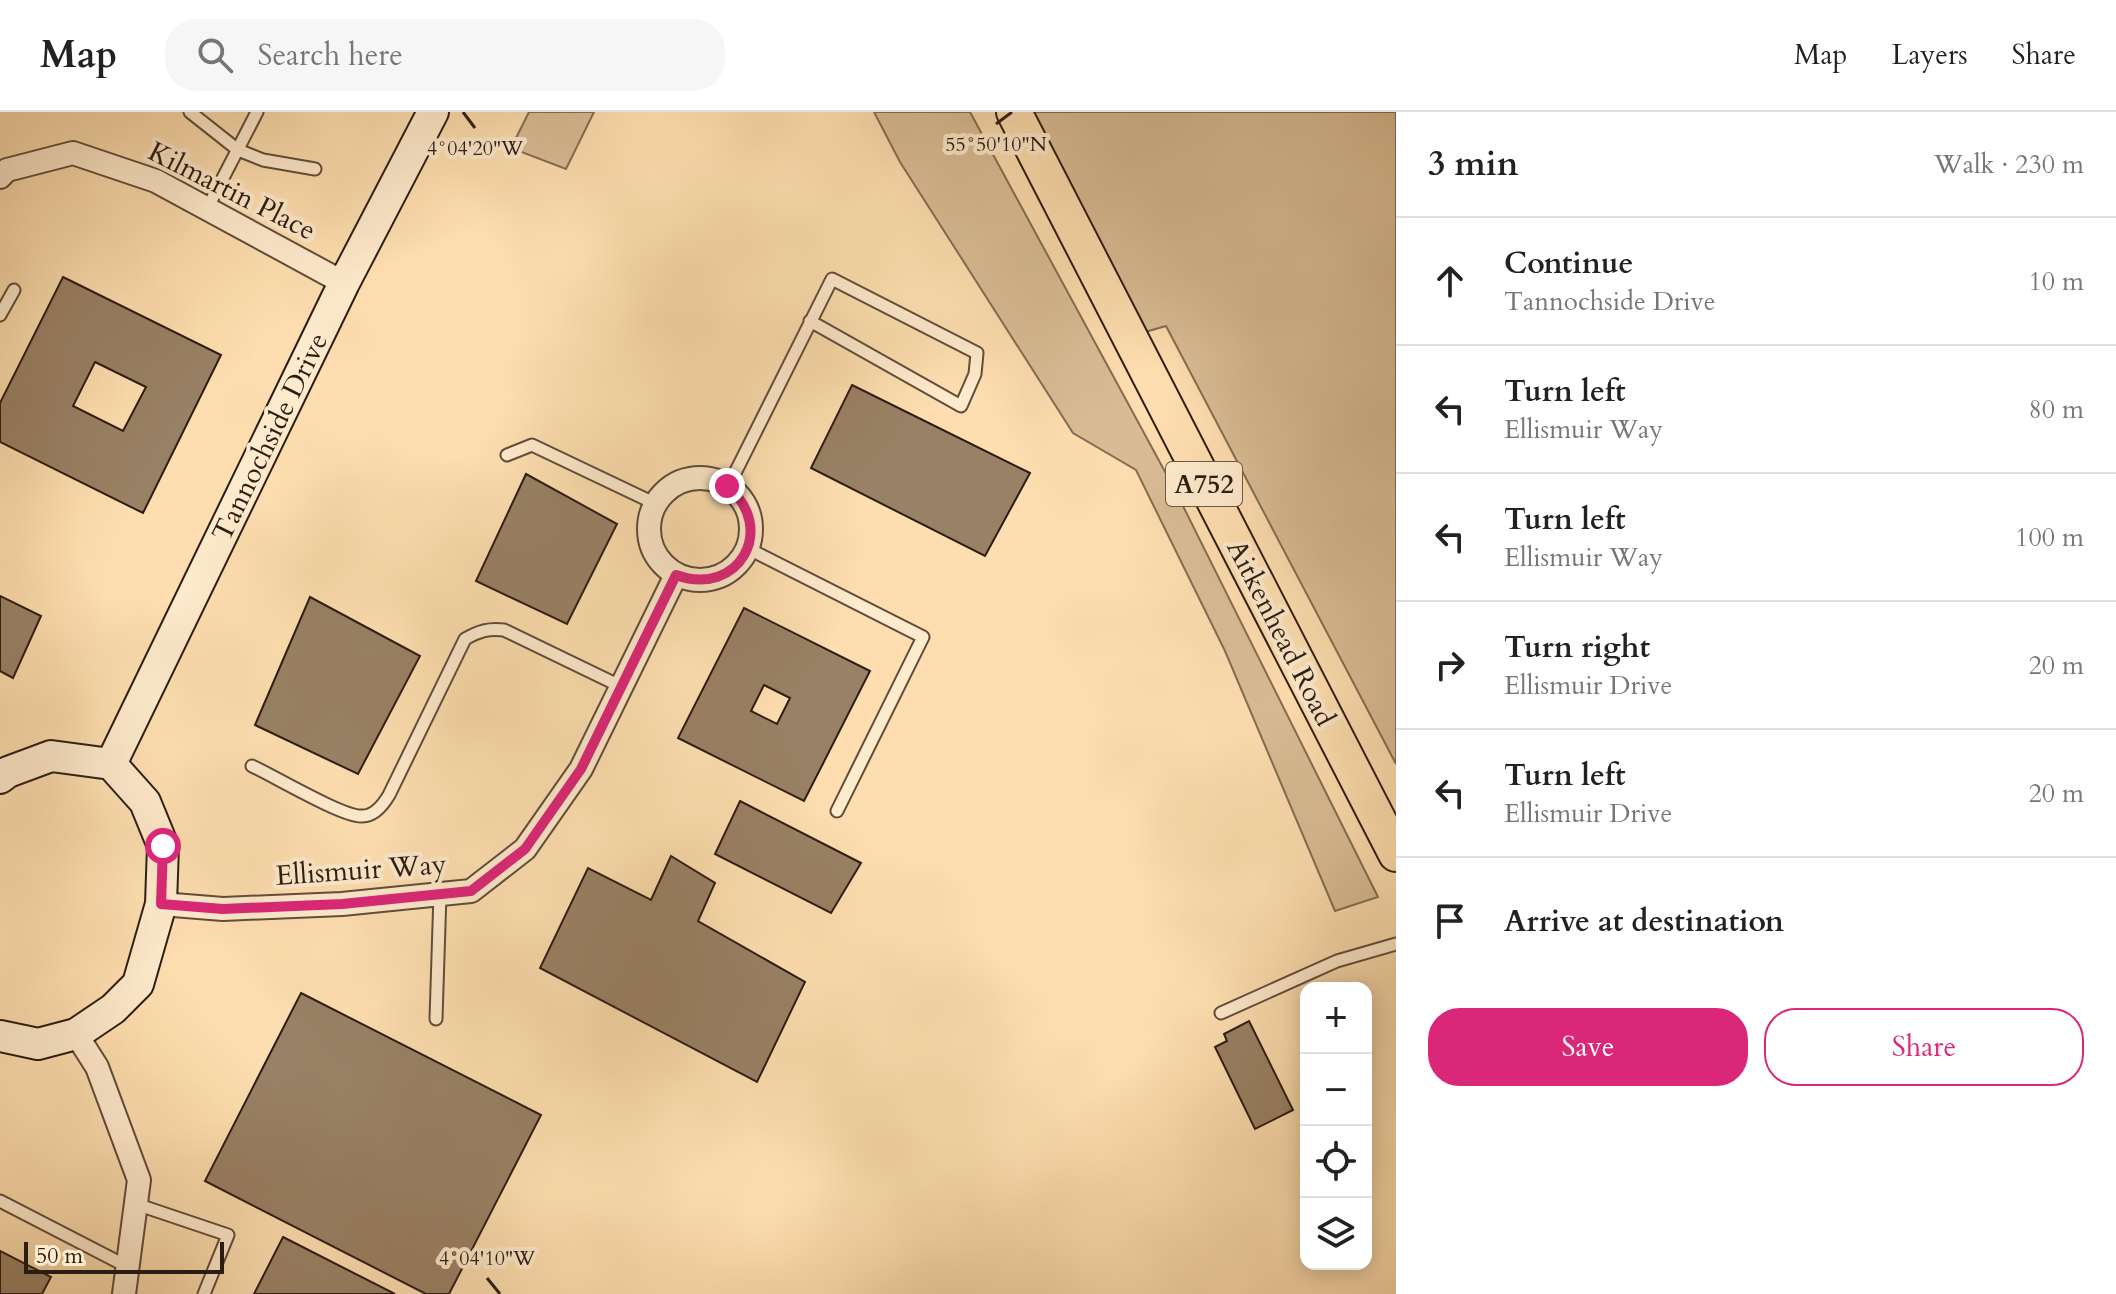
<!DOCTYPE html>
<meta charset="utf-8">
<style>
body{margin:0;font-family:Cardo,serif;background:#f6f6f6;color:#222}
.controls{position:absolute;right:24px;bottom:24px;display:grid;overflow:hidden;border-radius:16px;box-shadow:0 4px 20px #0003}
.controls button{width:72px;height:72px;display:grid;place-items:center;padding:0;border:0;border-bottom:2px solid #e0e0e0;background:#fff;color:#222;font:40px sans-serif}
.scale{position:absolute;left:24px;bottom:20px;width:200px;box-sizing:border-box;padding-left:8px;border:4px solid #2c1d13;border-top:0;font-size:22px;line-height:28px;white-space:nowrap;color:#2c1d13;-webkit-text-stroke:6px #feeacc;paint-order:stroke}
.stop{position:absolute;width:24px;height:24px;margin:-18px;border:6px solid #db2777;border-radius:50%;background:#fff}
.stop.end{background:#db2777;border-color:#fff;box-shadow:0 2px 8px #0008}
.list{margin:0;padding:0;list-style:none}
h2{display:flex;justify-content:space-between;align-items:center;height:104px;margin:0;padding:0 32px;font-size:34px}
h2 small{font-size:26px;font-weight:400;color:#767676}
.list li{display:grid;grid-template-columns:52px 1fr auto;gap:24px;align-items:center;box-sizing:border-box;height:128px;padding:0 32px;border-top:2px solid #e0e0e0}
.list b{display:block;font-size:30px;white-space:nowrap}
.list p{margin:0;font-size:26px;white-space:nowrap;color:#767676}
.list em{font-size:26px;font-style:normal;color:#767676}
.actions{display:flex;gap:16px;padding:24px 32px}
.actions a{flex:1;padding:18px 0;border:2px solid #db2777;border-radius:32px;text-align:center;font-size:28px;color:#db2777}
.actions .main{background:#db2777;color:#fff}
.icon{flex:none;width:44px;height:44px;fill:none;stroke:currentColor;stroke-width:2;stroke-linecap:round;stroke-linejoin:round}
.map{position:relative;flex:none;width:1396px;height:1182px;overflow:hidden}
header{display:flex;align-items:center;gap:48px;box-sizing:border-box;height:112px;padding:0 40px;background:#fff;border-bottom:2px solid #e0e0e0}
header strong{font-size:38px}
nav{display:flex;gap:44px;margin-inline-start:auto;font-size:28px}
.search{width:560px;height:72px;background:#f6f6f6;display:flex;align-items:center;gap:20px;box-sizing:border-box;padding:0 28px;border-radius:32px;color:#767676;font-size:30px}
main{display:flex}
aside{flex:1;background:#fff}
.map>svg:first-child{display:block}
.green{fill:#dabd95;stroke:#836d54;stroke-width:2}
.building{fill:#998165;stroke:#2c1d13;stroke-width:2;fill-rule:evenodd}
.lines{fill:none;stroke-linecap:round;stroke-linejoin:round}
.lane-casing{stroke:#604d3a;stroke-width:15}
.street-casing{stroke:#604d3a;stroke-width:26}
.secondary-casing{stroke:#2c1d13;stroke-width:34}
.primary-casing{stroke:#2c1d13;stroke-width:38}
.lane{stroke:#feeacc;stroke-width:11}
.street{stroke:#feeacc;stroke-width:22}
.secondary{stroke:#feeacc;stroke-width:30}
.primary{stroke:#fedeb0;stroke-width:34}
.route{stroke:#db2777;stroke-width:10}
.ticks{fill:none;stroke:#2c1d13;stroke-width:3}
.labels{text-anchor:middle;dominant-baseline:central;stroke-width:8;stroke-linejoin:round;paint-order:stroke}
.shield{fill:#feeacc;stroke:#6b5a4a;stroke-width:2}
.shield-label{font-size:26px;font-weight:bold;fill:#2c1d13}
.street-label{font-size:28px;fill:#2c1d13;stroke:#feeacc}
.ticks-label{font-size:20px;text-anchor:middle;fill:#2c1d13;stroke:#feeacc;stroke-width:8;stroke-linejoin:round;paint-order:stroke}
</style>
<header>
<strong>Map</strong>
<div class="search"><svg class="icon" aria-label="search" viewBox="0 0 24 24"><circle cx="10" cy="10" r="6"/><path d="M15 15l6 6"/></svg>Search here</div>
<nav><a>Map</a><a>Layers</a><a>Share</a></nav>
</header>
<main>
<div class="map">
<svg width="1396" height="1182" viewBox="0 0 1396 1182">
<rect width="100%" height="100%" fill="#fedeb0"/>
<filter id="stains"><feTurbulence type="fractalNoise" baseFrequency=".0025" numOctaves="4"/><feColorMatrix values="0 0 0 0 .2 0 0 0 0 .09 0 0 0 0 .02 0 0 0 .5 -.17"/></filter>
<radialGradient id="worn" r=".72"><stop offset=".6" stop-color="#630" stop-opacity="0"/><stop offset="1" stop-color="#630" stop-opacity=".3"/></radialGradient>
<g class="green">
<path d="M 529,0 L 594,0 L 566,57 L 511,36 Z"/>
<path d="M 874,0 L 970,0 L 1176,380 L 1378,785 L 1335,799 L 1225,539 L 1136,358 L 1073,321 L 900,50 Z"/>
<path d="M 1032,0 L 1396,0 L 1396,652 L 1166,214 L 1145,220 Z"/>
</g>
<g class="building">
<path d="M 63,165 L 221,243 L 143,401 L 0,330 L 0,291 ZM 95,250 L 146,275 L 123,319 L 73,294 Z"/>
<path d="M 852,273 L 1030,361 L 985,444 L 811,356 Z"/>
<path d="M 526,362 L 617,412 L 567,512 L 476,469 Z"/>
<path d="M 0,484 L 41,504 L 13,566 L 0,559 Z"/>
<path d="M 310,485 L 420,544 L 358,662 L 255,613 Z"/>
<path d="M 744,496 L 870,559 L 804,689 L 678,626 ZM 764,573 L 790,586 L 777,612 L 751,599 Z"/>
<path d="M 740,689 L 861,751 L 831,801 L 715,742 Z"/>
<path d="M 671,744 L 715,771 L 698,809 L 805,870 L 757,970 L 540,856 L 588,756 L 651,788 Z"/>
<path d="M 301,881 L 541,1003 L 449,1182 L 426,1182 L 205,1069 Z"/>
<path d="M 1249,909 L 1293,998 L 1255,1017 L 1215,935 L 1227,929 L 1224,922 Z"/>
<path d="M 283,1125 L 395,1182 L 254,1182 Z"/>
<path d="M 0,1139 L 51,1165 L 42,1182 L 0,1182 Z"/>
</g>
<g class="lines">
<defs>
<g id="lane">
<path d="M 190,0 L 238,38 L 263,48 L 315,57"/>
<path d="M 207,97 L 257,0"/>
<path d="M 0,203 L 14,178"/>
<path d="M 507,343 L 532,333 L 656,392"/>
<path d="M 728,375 L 832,167 L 977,241 L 975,262 L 961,294 L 810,209"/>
<path d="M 747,436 L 923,525 L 837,699"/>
<path d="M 252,654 C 274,664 341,704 361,704 C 374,705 383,693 389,683 L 465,527 C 479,519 489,516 504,518 L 622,575"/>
<path d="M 1221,901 L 1337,849 L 1396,832"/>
<path d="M 436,907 L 440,782"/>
<path d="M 0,1089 L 128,1155"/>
<path d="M 136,1092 L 228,1123 L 204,1182"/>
</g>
<g id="street">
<path d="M 0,65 L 7,58 L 73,41 L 156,69 L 344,171"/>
<circle cx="700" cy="417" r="51"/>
<path d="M 161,792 L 223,797 L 342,792 L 471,779 L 525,737 L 581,657 L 676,463"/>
<path d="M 76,922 L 97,955 L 139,1068 L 124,1182"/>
</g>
<g id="secondary">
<path d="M 111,652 L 344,171 L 433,0"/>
<path d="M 0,666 L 8,660 L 51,644 L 111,652 L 145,690 L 163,734 L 161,792 L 138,872 L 113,897 L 76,922 L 38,932 L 0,924"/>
</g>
<path id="primary" d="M 1014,0 L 1396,742"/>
</defs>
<use href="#lane" class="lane-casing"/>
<use href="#street" class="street-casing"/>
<use href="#secondary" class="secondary-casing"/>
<use href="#primary" class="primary-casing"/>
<use href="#lane" class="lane"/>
<use href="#street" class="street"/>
<use href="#secondary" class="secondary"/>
<use href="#primary" class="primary"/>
</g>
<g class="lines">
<path class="route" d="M 163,734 L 161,792 L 223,797 L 342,792 L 471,779 L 525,737 L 581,657 L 676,463 C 739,486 778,416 727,374"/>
</g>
<path class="ticks" d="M 463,0 L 475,16M 996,12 L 1012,0M 487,1166 L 500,1182"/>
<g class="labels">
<rect class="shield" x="1166" y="350" width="76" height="44" rx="6"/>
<g class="shield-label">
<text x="1204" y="372">A752</text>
</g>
<g class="street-label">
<text transform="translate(232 79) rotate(27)">Kilmartin Place</text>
<text transform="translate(270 325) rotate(-64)">Tannochside Drive</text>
<text transform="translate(1281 521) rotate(63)">Aitkenhead Road</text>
<text transform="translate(361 758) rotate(-4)">Ellismuir Way</text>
</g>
</g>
<g class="ticks-label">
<text x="996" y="39">55°50'10"N</text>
<text x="475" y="43">4°04'20"W</text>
<text x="487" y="1153">4°04'10"W</text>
</g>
<rect width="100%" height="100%" filter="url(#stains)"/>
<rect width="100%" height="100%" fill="url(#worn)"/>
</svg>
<div class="controls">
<button>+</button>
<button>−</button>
<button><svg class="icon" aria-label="locate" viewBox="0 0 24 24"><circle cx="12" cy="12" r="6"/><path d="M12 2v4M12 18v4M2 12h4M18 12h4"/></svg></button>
<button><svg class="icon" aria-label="layers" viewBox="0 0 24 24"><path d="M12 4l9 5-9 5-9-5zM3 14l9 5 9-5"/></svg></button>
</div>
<div class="scale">50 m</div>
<div class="stop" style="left:163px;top:734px"></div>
<div class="stop end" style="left:727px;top:374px"></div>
</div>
<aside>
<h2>3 min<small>Walk · 230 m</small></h2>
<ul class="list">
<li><svg class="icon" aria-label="ahead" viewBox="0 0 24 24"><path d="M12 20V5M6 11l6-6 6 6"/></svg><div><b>Continue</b><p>Tannochside Drive</p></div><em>10 m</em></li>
<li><svg class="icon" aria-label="left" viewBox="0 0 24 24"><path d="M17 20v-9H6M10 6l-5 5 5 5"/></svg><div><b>Turn left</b><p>Ellismuir Way</p></div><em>80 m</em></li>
<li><svg class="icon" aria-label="left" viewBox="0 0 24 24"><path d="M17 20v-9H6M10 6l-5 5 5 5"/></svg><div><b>Turn left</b><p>Ellismuir Way</p></div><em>100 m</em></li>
<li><svg class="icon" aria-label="right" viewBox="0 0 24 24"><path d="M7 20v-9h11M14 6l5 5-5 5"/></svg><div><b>Turn right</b><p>Ellismuir Drive</p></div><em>20 m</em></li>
<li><svg class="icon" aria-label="left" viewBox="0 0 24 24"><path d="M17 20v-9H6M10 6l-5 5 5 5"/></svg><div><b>Turn left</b><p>Ellismuir Drive</p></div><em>20 m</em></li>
<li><svg class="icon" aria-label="arrive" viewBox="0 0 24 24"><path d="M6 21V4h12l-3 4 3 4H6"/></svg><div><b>Arrive at destination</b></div></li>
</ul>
<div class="actions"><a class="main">Save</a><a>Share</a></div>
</aside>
</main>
